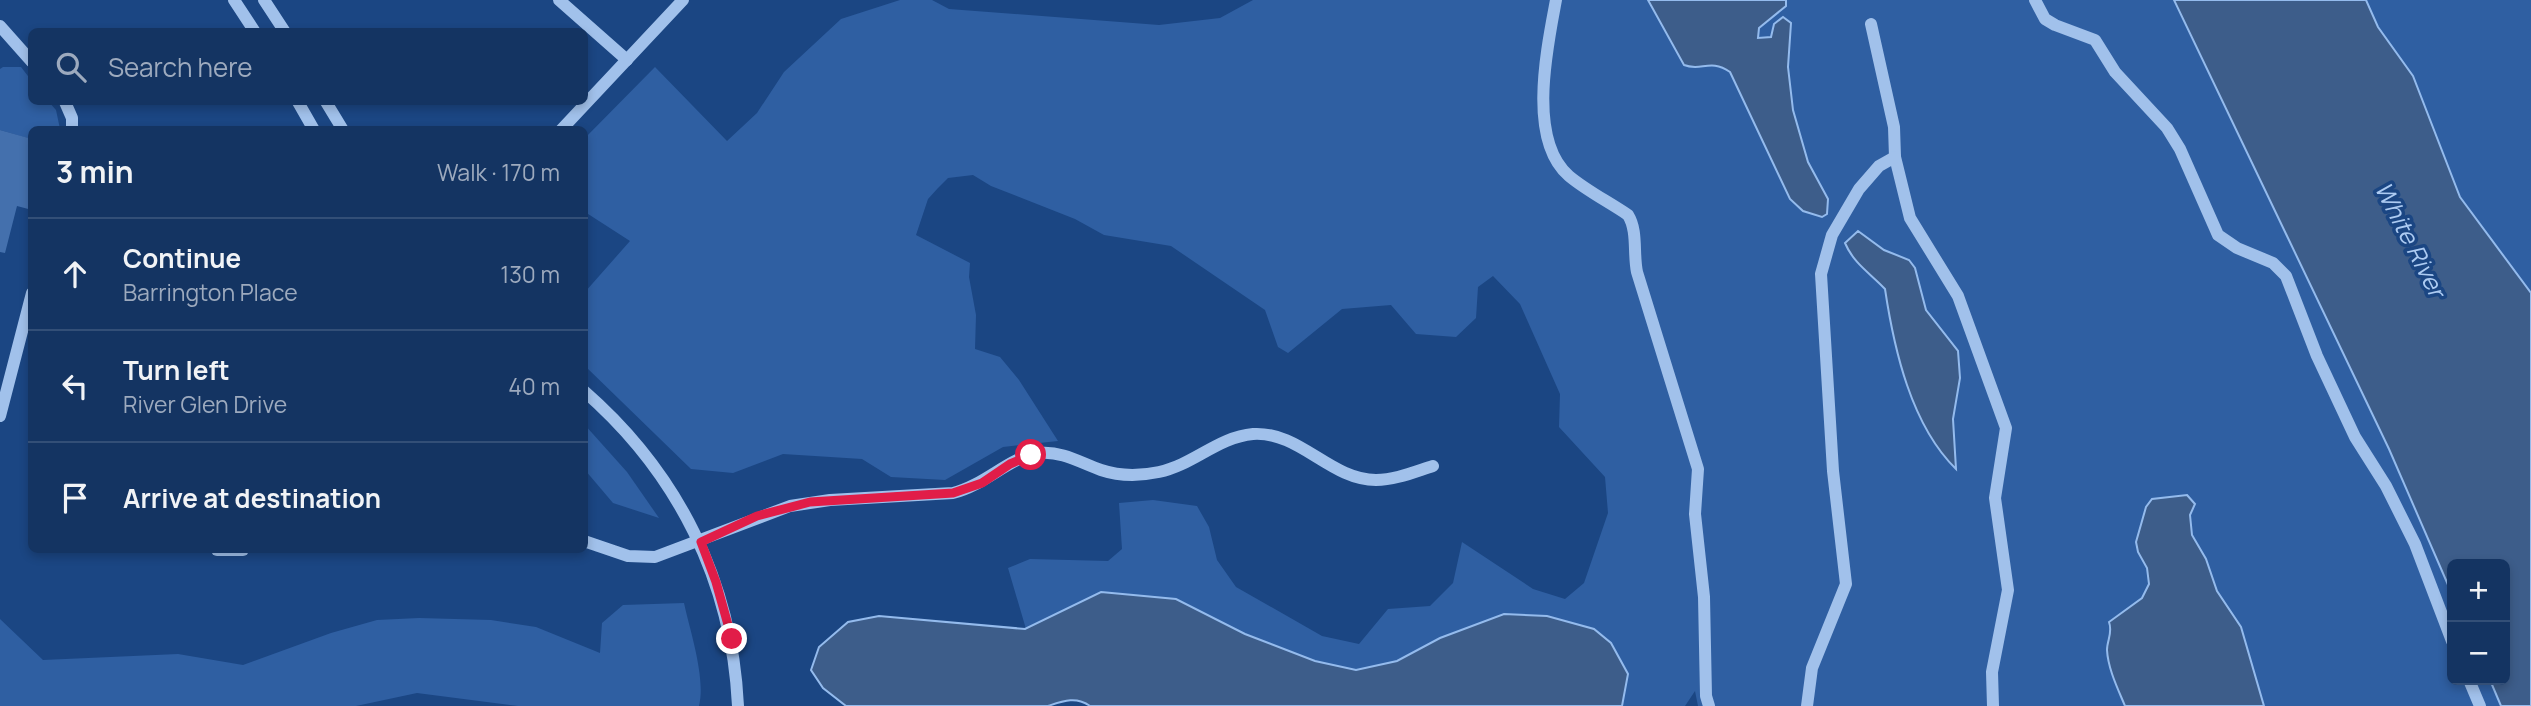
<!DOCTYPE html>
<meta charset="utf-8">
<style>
body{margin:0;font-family:Manrope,sans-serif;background:#213f6b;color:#f1f3f6}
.controls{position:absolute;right:21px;bottom:21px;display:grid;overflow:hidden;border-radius:10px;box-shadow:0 4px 10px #0003}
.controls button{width:63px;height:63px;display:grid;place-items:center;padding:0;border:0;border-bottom:2px solid #334f77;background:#143462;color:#f1f3f6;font:35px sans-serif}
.stop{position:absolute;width:21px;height:21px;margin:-16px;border:5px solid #e11d48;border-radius:50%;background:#fff}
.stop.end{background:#e11d48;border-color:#fff;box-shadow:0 2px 7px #0008}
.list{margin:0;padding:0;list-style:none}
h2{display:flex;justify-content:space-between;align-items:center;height:91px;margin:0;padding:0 28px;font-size:30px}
h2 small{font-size:23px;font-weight:400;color:#9daabe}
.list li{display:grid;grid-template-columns:46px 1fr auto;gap:21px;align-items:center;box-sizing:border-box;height:112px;padding:0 28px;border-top:2px solid #334f77}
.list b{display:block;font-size:26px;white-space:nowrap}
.list p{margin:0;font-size:23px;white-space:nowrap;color:#9daabe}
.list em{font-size:23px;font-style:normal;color:#9daabe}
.icon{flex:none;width:38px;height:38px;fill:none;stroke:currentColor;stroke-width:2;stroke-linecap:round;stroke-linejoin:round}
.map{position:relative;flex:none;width:2531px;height:706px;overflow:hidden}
.search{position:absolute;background:#143462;box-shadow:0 4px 10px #0003;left:28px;top:28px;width:560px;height:77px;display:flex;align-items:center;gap:18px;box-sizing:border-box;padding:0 24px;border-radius:10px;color:#9daabe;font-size:26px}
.panel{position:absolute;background:#143462;box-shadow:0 4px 10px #0003;left:28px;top:126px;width:560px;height:427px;border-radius:10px}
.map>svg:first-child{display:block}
.green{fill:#2f5fa2}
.water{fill:#3d5d8a;stroke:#94bbed;stroke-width:2}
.building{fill:#4470ad}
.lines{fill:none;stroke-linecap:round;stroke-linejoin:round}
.minor{stroke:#a1c1eb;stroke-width:12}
.route{stroke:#e11d48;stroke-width:9}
.labels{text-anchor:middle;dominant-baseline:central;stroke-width:7;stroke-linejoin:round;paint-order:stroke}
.water-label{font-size:24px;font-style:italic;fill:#adcbf2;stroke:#1b4683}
</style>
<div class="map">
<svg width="2531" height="706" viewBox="0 0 2531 706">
<rect width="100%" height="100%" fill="#1b4683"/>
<g class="green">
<path d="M 900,0 L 932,0 L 949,9 L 1159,25 L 1220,18 L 1253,0 L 2173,0 L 2375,417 L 2452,594 L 2452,680 L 2490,680 L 2501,706 L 1698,706 L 1695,691 L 1685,706 L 1622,706 L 1628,674 L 1547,616 L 1504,614 L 1440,638 L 1397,661 L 1356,670 L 1315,661 L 1245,634 L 1176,599 L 1101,592 L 1026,629 L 1008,568 L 1030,559 L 1108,561 L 1122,549 L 1119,503 L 1153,500 L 1197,506 L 1209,527 L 1217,560 L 1236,587 L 1322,636 L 1359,644 L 1388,609 L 1430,606 L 1453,583 L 1462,542 L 1533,589 L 1565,599 L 1584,583 L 1608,513 L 1605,477 L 1559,427 L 1560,394 L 1520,304 L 1493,276 L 1478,287 L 1476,318 L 1456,337 L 1416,334 L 1391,305 L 1342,309 L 1288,353 L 1278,347 L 1265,310 L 1171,246 L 1104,235 L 1075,219 L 991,186 L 973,175 L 948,178 L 938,188 L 928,199 L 916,235 L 970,263 L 969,277 L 976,315 L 975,349 L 1000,357 L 1019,380 L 1058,441 L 1003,447 L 945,480 L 891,477 L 862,459 L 783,454 L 733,473 L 691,469 L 585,366 L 585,292 L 630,241 L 585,212 L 584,139 L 655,67 L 727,141 L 757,113 L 784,72 L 841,19 Z"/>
<path d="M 2366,0 L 2531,0 L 2531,293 L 2438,166 Z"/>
<path d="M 3,67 L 21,67 L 31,80 L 32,102 L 49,102 L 56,110 L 60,129 L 32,130 L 31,139 L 0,130 L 0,69 Z"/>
<path d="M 584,424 L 627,472 L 659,518 L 613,503 L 585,470 Z"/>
<path d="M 684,603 C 690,631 706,678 699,706 L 518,706 L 417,693 L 356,706 L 0,706 L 0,619 L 43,660 L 178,654 L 243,665 L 331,633 L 377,620 L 419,618 L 491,620 L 536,627 L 600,653 L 602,623 L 623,605 Z"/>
</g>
<g class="water">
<path d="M 1648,0 L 1786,0 L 1786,6 L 1759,28 L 1758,38 L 1771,37 L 1774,24 L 1783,17 L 1791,23 L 1788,67 L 1793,110 L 1808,162 L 1828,199 L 1827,214 L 1822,217 L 1803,211 L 1790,199 L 1730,72 C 1710,58 1701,72 1684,65 Z"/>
<path d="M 2174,0 L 2366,0 L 2378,27 L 2413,76 L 2460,197 L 2531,293 L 2531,706 L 2501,706 L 2490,680 L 2505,680 L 2505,564 L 2452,564 L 2452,594 L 2389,449 Z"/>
<path d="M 1858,231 L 1884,250 L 1909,260 L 1915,268 L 1926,310 L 1958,351 L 1960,378 L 1953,419 L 1956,469 C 1911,425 1894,349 1885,289 C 1870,273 1854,264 1845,243 Z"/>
<path d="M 2187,495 L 2195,504 L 2190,515 L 2192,535 L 2206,559 L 2217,591 L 2241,627 L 2264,706 L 2125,706 C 2118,689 2108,669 2107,650 C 2107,640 2113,633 2109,622 L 2142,598 L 2149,584 L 2147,568 L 2138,552 L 2136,542 L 2146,507 L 2152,499 Z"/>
<path d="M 1101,592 L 1176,599 L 1245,634 L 1315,661 L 1356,670 L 1397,661 L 1440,638 L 1504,614 L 1547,616 L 1594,629 L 1611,643 L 1628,674 L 1622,706 L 1090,706 C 1076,696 1063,701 1048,706 L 846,706 L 823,688 L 811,670 L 819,647 L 848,622 L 879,616 L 1025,629 Z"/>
</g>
<path class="building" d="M 0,130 L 32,139 L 32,210 L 17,206 L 5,253 L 0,252 Z"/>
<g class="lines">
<g class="minor">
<path d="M 234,0 L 255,32"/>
<path d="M 264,0 L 285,32"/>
<path d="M 559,0 L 627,60"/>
<path d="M 1556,0 C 1547,48 1527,140 1569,176 C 1587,191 1609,202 1628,215 C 1638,231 1633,253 1637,272 L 1698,469 L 1695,514 L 1704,597 L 1706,696 L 1709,706"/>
<path d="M 2035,0 L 2045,19 L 2055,25 L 2095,40 L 2115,72 L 2167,128 L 2180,149 L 2218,235 L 2237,248 L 2273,263 L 2286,276 L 2317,356 L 2355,437 L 2386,486 L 2415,544 L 2452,641"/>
<path d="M 1871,24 L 1894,127 L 1895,157 L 1910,218 L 1958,296 L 2006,428 L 1995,498 L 2008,590 L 1992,672 L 1993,706"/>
<path d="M 0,26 L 32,62"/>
<path d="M 65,102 L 72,118 L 72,130"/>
<path d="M 298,102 L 314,130"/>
<path d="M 326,102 L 343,130"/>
<path d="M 561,130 L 683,0"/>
<path d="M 584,391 C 678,473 732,581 738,706"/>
<path d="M 0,416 L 32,293"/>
<path d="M 584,541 L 628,556 L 655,557 L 790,506 L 830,500 L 953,493 C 986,485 1010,456 1040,453 C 1062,451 1081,463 1101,470 C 1119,476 1140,476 1159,472 C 1193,465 1218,437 1253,434 C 1300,431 1330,480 1376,480 C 1395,480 1414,472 1433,466"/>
<path d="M 217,550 L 243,550"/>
<path d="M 2469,680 L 2480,706"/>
<path d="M 1807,706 L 1812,668 L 1846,584 L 1833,471 L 1821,274 L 1832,235 L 1859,189 L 1879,166 L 1895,157"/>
</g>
</g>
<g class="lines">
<path class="route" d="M 732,639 L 716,582 L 701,542 L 757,516 L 810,502 L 953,493 L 982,483 L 1010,464 L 1031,455"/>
</g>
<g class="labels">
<g class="water-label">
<text transform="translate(2411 239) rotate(63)">White River</text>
</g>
</g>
</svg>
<div class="controls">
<button>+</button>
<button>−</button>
</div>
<div class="stop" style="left:1031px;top:455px"></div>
<div class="stop end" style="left:732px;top:639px"></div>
<div class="search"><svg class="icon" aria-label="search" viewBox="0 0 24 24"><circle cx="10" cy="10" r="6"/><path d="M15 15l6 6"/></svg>Search here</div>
<section class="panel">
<h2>3 min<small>Walk · 170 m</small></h2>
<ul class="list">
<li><svg class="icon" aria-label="ahead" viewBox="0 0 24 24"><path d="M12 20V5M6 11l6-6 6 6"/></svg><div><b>Continue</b><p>Barrington Place</p></div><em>130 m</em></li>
<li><svg class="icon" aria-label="left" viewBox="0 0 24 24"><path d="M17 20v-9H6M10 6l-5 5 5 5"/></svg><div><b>Turn left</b><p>River Glen Drive</p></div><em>40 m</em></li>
<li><svg class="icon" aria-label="arrive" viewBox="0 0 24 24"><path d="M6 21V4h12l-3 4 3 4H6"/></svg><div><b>Arrive at destination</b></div></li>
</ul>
</section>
</div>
